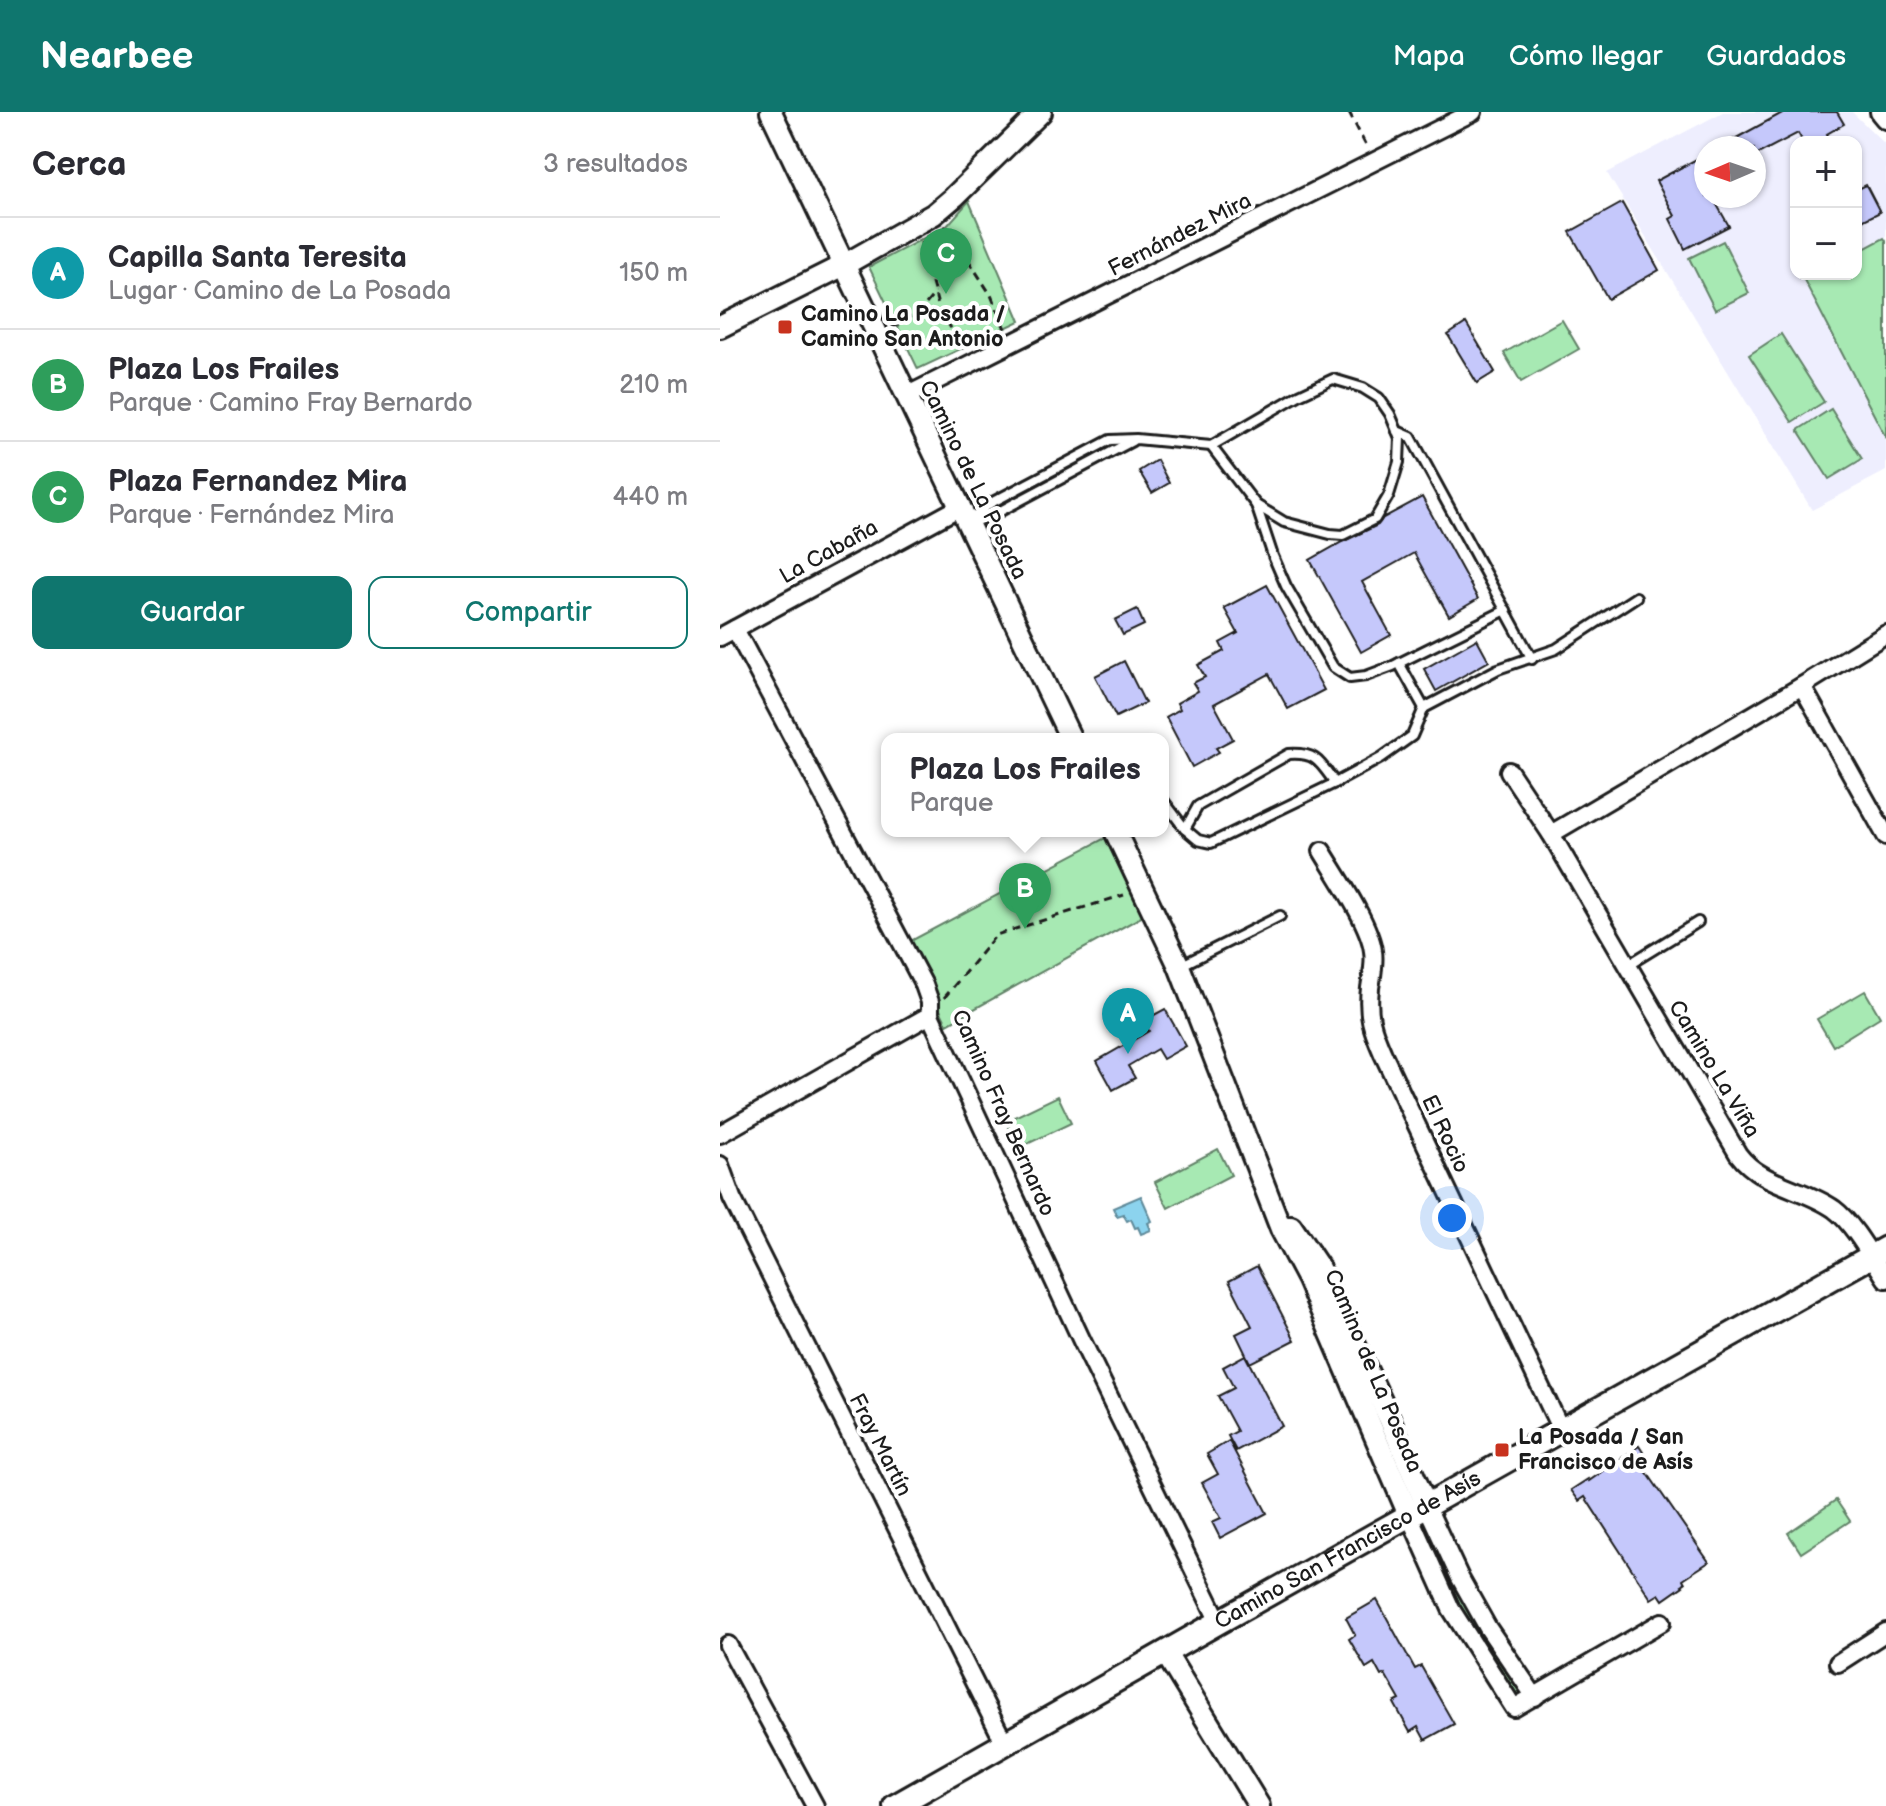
<!DOCTYPE html>
<html lang="es">
<meta charset="utf-8">
<style>
body{margin:0;font-family:"Balsamiq Sans",sans-serif;background:#f7f7f7;color:#2b2b33}
.controls{position:absolute;right:24px;top:24px;display:grid;overflow:hidden;border-radius:16px;box-shadow:0 2px 6px #0004}
.controls button{width:72px;height:72px;display:grid;place-items:center;padding:0;border:0;border-bottom:2px solid #e1e1e2;background:#fff;color:#2b2b33;font:40px sans-serif}
.compass{position:absolute;left:974px;top:24px;width:72px;height:72px;border-radius:50%;background:#fff;box-shadow:0 2px 6px #0004;rotate:268deg}
.you{position:absolute;left:732px;top:1106px;width:28px;height:28px;margin:-20px;border:6px solid #fff;border-radius:50%;background:#1a73e8;box-shadow:0 0 0 12px #1a73e833}
.badge{display:grid;place-items:center;width:52px;height:52px;border-radius:50%;background:#0f766e;color:#fff;font-size:26px;font-weight:700}
.pin{position:absolute;translate:-50% -66px;filter:drop-shadow(0 2px 4px #0008)}
.pin::after{content:'';position:absolute;top:42px;width:28px;height:24px;background:inherit;clip-path:polygon(0 0,100% 0,50% 100%)}
.popup{position:absolute;left:161px;top:621px;width:288px;height:104px;box-sizing:border-box;display:grid;place-content:center;border-radius:16px;background:#fff;filter:drop-shadow(0 2px 6px #0005);font-size:26px;white-space:nowrap;color:#7c7c81}
.popup b{font-size:30px;color:#2b2b33}
.popup::after{content:'';position:absolute;left:50%;top:100%;margin-left:-16px;border:16px solid transparent;border-top-color:#fff}
.list{margin:0;padding:0;list-style:none}
h2{display:flex;justify-content:space-between;align-items:center;height:104px;margin:0;padding:0 32px;font-size:34px}
h2 small{font-size:26px;font-weight:400;color:#7c7c81}
.list li{display:grid;grid-template-columns:52px 1fr auto;gap:24px;align-items:center;box-sizing:border-box;height:112px;padding:0 32px;border-top:2px solid #e1e1e2}
.list b{display:block;font-size:30px;white-space:nowrap}
.list p{margin:0;font-size:26px;white-space:nowrap;color:#7c7c81}
.list em{font-size:26px;font-style:normal;color:#7c7c81}
.actions{display:flex;gap:16px;padding:24px 32px}
.actions a{flex:1;padding:18px 0;border:2px solid #0f766e;border-radius:16px;text-align:center;font-size:28px;color:#0f766e}
.actions .main{background:#0f766e;color:#fff}
.map{position:relative;flex:none;width:1166px;height:1694px;overflow:hidden}
header{display:flex;align-items:center;gap:48px;box-sizing:border-box;height:112px;padding:0 40px;background:#0f766e;color:#fff}
header strong{font-size:38px}
nav{display:flex;gap:44px;margin-inline-start:auto;font-size:28px}
main{display:flex}
aside{flex:1;background:#fff}
.map>svg:first-child{display:block}
.built{fill:#eeeefe;fill-rule:evenodd}
.green{fill:#a7e9b3;stroke:#628268;stroke-width:2}
.water{fill:#8cd3ee;stroke:#5f8a9a;stroke-width:2}
.building{fill:#c5c8fb;stroke:#1c1c1c;stroke-width:2}
.lines{fill:none;stroke-linecap:round;stroke-linejoin:round}
.service-casing{stroke:#1c1c1c;stroke-width:14}
.minor-casing{stroke:#1c1c1c;stroke-width:22}
.tertiary-casing{stroke:#1c1c1c;stroke-width:26}
.secondary-casing{stroke:#1c1c1c;stroke-width:28}
.path{stroke:#1c1c1c;stroke-width:3;stroke-dasharray:8 6;stroke-linecap:butt}
.service{stroke:#fff;stroke-width:8}
.minor{stroke:#fff;stroke-width:16}
.tertiary{stroke:#fff;stroke-width:20}
.secondary{stroke:#fff;stroke-width:22}
.poi-dot{fill:#c8321e;stroke:#fff;stroke-width:3}
.labels{text-anchor:middle;dominant-baseline:central;stroke-width:8;stroke-linejoin:round;paint-order:stroke}
.street-label{font-size:22px;fill:#1c1c1c;stroke:#fff}
.poi-label{font-size:22px;font-weight:bold;fill:#1c1c1c;stroke:#fff;text-anchor:start}
</style>
<header>
<strong>Nearbee</strong>
<nav><a>Mapa</a><a>Cómo llegar</a><a>Guardados</a></nav>
</header>
<main>
<aside>
<h2>Cerca<small>3 resultados</small></h2>
<ul class="list">
<li><span class="badge" style="background:#0f9aa8">A</span><div><b>Capilla Santa Teresita</b><p>Lugar · Camino de La Posada</p></div><em>150 m</em></li>
<li><span class="badge" style="background:#2e9e5b">B</span><div><b>Plaza Los Frailes</b><p>Parque · Camino Fray Bernardo</p></div><em>210 m</em></li>
<li><span class="badge" style="background:#2e9e5b">C</span><div><b>Plaza Fernandez Mira</b><p>Parque · Fernández Mira</p></div><em>440 m</em></li>
</ul>
<div class="actions"><a class="main">Guardar</a><a>Compartir</a></div>
</aside>
<div class="map">
<svg width="1166" height="1694" viewBox="0 0 1166 1694">
<rect width="100%" height="100%" fill="#fff"/>
<filter id="ink" filterUnits="userSpaceOnUse"><feTurbulence type="fractalNoise" baseFrequency=".0125" numOctaves="2"/><feDisplacementMap in="SourceGraphic" scale="16" xChannelSelector="R" yChannelSelector="G"/><feConvolveMatrix kernelMatrix="1 2 1 2 8 2 1 2 1" color-interpolation-filters="sRGB"/></filter>
<g filter="url(#ink)">
<path class="built" d="M 1003,0 L 1132,0 L 1166,33 L 1166,359 L 1092,398 L 887,61 ZM 1076,30 L 1136,30 L 1136,162 L 1076,162 ZM 986,36 L 1034,36 L 1034,84 L 986,84 Z"/>
<g class="green">
<path d="M 249,89 L 300,209 L 198,257 L 149,155 L 227,114 Z"/>
<path d="M 1164,126 L 1166,129 L 1166,326 L 1084,168 L 1095,162 L 1136,162 L 1136,141 Z"/>
<path d="M 1003,129 L 1029,181 L 995,198 L 969,146 Z"/>
<path d="M 842,208 L 859,237 L 801,270 L 784,241 Z"/>
<path d="M 1061,222 L 1104,290 L 1072,310 L 1029,243 Z"/>
<path d="M 1111,297 L 1142,347 L 1109,367 L 1078,318 Z"/>
<path d="M 385,726 L 423,804 L 227,912 L 187,831 Z"/>
<path d="M 1145,879 L 1160,905 L 1113,934 L 1097,907 Z"/>
<path d="M 338,984 L 351,1011 L 299,1036 L 286,1009 Z"/>
<path d="M 498,1037 L 511,1063 L 448,1096 L 435,1070 Z"/>
<path d="M 1116,1388 L 1130,1409 L 1081,1441 L 1068,1421 Z"/>
<path d="M 710,1424 L 732,1468 L 755,1508 L 802,1582 L 797,1582 L 742,1497 L 706,1425 Z"/>
</g>
<path class="water" d="M 421,1084 L 432,1109 L 428,1111 L 431,1118 L 421,1122 L 418,1115 L 415,1116 L 411,1107 L 407,1109 L 403,1102 L 397,1104 L 393,1096 Z"/>
<g class="building">
<path d="M 1064,0 L 1117,0 L 1124,12 L 1107,22 L 1111,30 L 1083,30 L 1078,21 L 1034,44 L 1034,36 L 998,36 Z"/>
<path d="M 986,42 L 986,84 L 992,84 L 1009,114 L 965,137 L 950,107 L 955,104 L 936,69 Z"/>
<path d="M 1146,73 L 1160,100 L 1136,112 L 1136,78 Z"/>
<path d="M 902,91 L 939,158 L 888,187 L 850,120 Z"/>
<path d="M 746,211 L 775,260 L 757,271 L 728,223 Z"/>
<path d="M 437,348 L 449,371 L 432,381 L 419,359 Z"/>
<path d="M 702,385 L 758,487 L 729,504 L 694,441 L 642,470 L 671,523 L 641,540 L 590,448 L 622,430 L 658,413 L 663,406 Z"/>
<path d="M 547,473 L 604,578 L 568,597 L 549,562 L 494,592 L 513,627 L 496,636 L 499,640 L 472,655 L 446,605 L 460,597 L 457,591 L 478,579 L 473,571 L 485,565 L 478,553 L 504,539 L 500,531 L 518,521 L 504,496 Z"/>
<path d="M 417,497 L 424,513 L 403,523 L 395,508 Z"/>
<path d="M 757,527 L 769,549 L 716,579 L 704,557 Z"/>
<path d="M 404,549 L 425,591 L 396,605 L 375,564 Z"/>
<path d="M 445,897 L 466,934 L 443,947 L 437,937 L 408,954 L 415,966 L 393,978 L 377,949 L 429,919 L 423,909 Z"/>
<path d="M 537,1154 L 575,1228 L 530,1251 L 516,1222 L 532,1214 L 509,1169 Z"/>
<path d="M 525,1243 L 562,1314 L 516,1339 L 508,1324 L 517,1319 L 498,1284 L 514,1276 L 503,1255 Z"/>
<path d="M 509,1329 L 547,1401 L 500,1426 L 492,1410 L 501,1406 L 482,1371 L 498,1362 L 487,1342 Z"/>
<path d="M 919,1334 L 932,1354 L 926,1359 L 989,1450 L 963,1467 L 965,1471 L 962,1473 L 963,1474 L 943,1488 L 939,1482 L 931,1487 L 865,1385 L 859,1389 L 851,1378 L 868,1367 L 869,1369 Z"/>
<path d="M 657,1488 L 695,1557 L 701,1554 L 734,1612 L 705,1628 L 698,1615 L 690,1620 L 674,1591 L 680,1588 L 665,1562 L 661,1564 L 654,1551 L 646,1556 L 629,1527 L 635,1523 L 626,1506 Z"/>
</g>
<g class="lines">
<defs>
<g id="service">
<path d="M 677,319 L 691,325 L 812,547"/>
<path d="M 491,334 L 579,283 L 613,267 L 643,276 L 659,286 L 670,302 L 680,326 L 679,350 L 669,383 L 655,407 L 623,423 L 610,422 L 564,410 L 536,393"/>
<path d="M 253,410 L 273,403 L 412,329"/>
<path d="M 248,411 L 269,392 L 390,328 L 416,327 L 491,334 L 536,393 L 553,444 L 566,474 L 613,555 L 630,566 L 646,564 L 673,554 L 786,498"/>
<path d="M 679,551 L 704,596 L 778,557 L 836,537 L 916,485"/>
<path d="M 443,688 L 465,717 L 478,728 L 491,731 L 615,671 L 661,646 L 692,624 L 704,596"/>
<path d="M 465,717 L 478,694 L 569,642 C 596,640 600,650 615,671"/>
<path d="M 908,853 L 978,810"/>
<path d="M 460,854 L 560,804"/>
</g>
<g id="minor">
<path d="M 186,284 L 753,0"/>
<path d="M 15,517 L 204,873 L 210,890 L 210,903 L 362,1229 L 499,1510"/>
<path d="M 0,525 L 240,395"/>
<path d="M 1082,574 L 1166,724"/>
<path d="M 789,659 L 831,722 L 1018,1042 C 1042,1074 1083,1075 1114,1097 C 1134,1112 1152,1146 1166,1167"/>
<path d="M 831,722 L 1082,574 L 1166,522"/>
<path d="M 602,739 C 617,764 650,812 653,839 C 655,851 652,863 650,876 C 647,903 652,917 663,942 L 841,1318"/>
<path d="M 0,1022 L 210,903"/>
<path d="M 0,1053 L 12,1086 L 285,1632"/>
<path d="M 706,1393 L 740,1466 L 768,1516 L 815,1585"/>
<path d="M 689,1403 L 731,1497 L 794,1596 L 942,1510"/>
<path d="M 8,1533 L 95,1694"/>
<path d="M 1118,1551 L 1166,1520"/>
</g>
<g id="tertiary">
<path d="M 51,0 L 351,627"/>
<path d="M 1161,0 L 1166,6"/>
<path d="M 0,215 L 124,153 L 214,102 L 234,85 L 321,0"/>
<path d="M 395,719 L 459,854 L 561,1117 L 588,1168 L 689,1403"/>
<path d="M 571,1114 L 598,1154 L 670,1308 L 706,1393"/>
<path d="M 445,1540 L 539,1694"/>
</g>
<g id="secondary">
<path id="s1" d="M 175,1694 L 499,1510 L 1166,1136"/>
</g>
</defs>
<use href="#service" class="service-casing"/>
<use href="#minor" class="minor-casing"/>
<use href="#tertiary" class="tertiary-casing"/>
<use href="#secondary" class="secondary-casing"/>
<g class="path">
<path d="M 629,0 L 647,36"/>
<path d="M 224,114 L 236,129 L 271,183 L 285,217"/>
<path d="M 201,130 L 219,197 L 244,237"/>
<path d="M 211,166 L 236,130"/>
<path d="M 172,216 L 201,198 L 215,181"/>
<path d="M 224,886 L 276,823 L 404,783"/>
</g>
<use href="#service" class="service"/>
<use href="#minor" class="minor"/>
<use href="#tertiary" class="tertiary"/>
<use href="#secondary" class="secondary"/>
</g>
</g>
<g class="poi-dot">
<rect x="57" y="207" width="16" height="16" rx="4"/>
<rect x="774" y="1330" width="16" height="16" rx="4"/>
</g>
<g class="labels">
<g class="street-label">
<text transform="translate(460 123) rotate(-27)">Fernández Mira</text>
<text transform="translate(253 368) rotate(64)">Camino de La Posada</text>
<text transform="translate(109 440) rotate(-29)">La Cabaña</text>
<text transform="translate(994 957) rotate(59)">Camino La Viña</text>
<text transform="translate(283 1001) rotate(66)">Camino Fray Bernardo</text>
<text transform="translate(725 1022) rotate(65)">El Rocio</text>
<text transform="translate(653 1259) rotate(67)">Camino de La Posada</text>
<text transform="translate(160 1333) rotate(63)">Fray Martín</text>
<text stroke="none"><textPath href="#s1" startOffset="520">Camino San Francisco de Asís</textPath></text>
</g>
<g class="poi-label">
<text x="81" y="202">Camino La Posada /<tspan x="81" dy="25">Camino San Antonio</tspan></text>
<text x="798" y="1325">La Posada / San<tspan x="798" dy="25">Francisco de Asís</tspan></text>
</g>
</g>
</svg>
<div class="controls">
<button>+</button>
<button>−</button>
</div>
<svg class="compass" viewBox="-18 -18 36 36"><path d="M0-13l5 13h-10z" fill="#e53935"/><path d="M0 13l5-13h-10z" fill="#7c7c81"/></svg>
<div class="you"></div>
<div class="pin badge" style="left:408px;top:942px;background:#0f9aa8">A</div>
<div class="pin badge" style="left:305px;top:817px;background:#2e9e5b">B</div>
<div class="popup"><b>Plaza Los Frailes</b>Parque</div>
<div class="pin badge" style="left:226px;top:182px;background:#2e9e5b">C</div>
</div>
</main>
